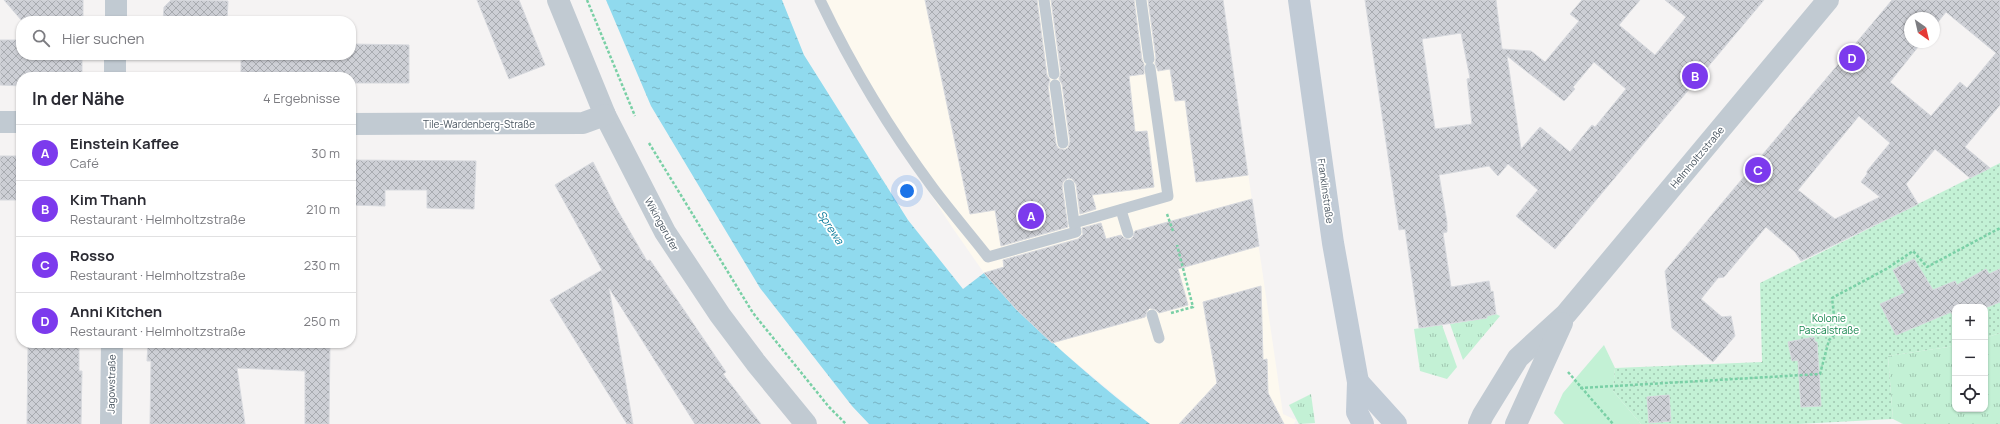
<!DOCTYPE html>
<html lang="de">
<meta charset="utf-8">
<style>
body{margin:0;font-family:Manrope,sans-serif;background:#f2f2f3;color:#2b2b33}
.controls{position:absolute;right:12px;bottom:12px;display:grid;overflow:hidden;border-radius:8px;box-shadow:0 1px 3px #0004}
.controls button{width:36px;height:36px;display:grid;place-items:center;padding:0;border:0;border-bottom:1px solid #e1e1e2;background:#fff;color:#2b2b33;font:20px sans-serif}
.compass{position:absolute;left:1904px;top:12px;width:36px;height:36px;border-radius:50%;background:#fff;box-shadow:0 1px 3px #0004;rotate:146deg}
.you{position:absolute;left:907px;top:191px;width:14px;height:14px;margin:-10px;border:3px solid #fff;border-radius:50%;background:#1a73e8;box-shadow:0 0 0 6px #1a73e833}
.badge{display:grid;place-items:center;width:26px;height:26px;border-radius:50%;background:#7c3aed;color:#fff;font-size:13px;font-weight:700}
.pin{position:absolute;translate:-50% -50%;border:2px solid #fff;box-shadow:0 1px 4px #0006}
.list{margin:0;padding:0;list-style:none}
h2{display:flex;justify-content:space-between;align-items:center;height:52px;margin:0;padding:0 16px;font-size:17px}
h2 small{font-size:13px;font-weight:400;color:#7c7c81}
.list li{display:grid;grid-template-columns:26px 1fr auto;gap:12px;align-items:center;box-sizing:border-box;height:56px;padding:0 16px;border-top:1px solid #e1e1e2}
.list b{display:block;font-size:15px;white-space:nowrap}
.list p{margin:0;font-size:13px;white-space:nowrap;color:#7c7c81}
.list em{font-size:13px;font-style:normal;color:#7c7c81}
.icon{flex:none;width:22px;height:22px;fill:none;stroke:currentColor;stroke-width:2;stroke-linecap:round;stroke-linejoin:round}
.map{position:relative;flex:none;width:2000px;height:424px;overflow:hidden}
.search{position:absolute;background:#fff;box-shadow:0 1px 3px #0004;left:16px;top:16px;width:340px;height:44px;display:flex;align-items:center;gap:10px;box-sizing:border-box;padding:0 14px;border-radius:16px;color:#7c7c81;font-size:15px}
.panel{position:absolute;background:#fff;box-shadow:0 1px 3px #0004;left:16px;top:72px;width:340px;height:276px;border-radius:16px}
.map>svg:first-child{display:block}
.commercial{fill:#fdf9ef}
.grass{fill:url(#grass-tufts)}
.park{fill:#c3f1d5}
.garden{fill:url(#garden-dots)}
.water{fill:url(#water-ripples)}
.building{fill:url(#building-cross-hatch);stroke:#d7d9de;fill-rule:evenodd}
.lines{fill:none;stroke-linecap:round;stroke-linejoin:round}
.path{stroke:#7ad0a6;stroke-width:2.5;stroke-dasharray:3 2;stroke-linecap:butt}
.service{stroke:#c1cad2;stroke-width:11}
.minor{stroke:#c1cad2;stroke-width:22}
.tertiary{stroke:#c1cad2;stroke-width:22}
.secondary{stroke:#c1cbd6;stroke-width:22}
.labels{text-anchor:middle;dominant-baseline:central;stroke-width:3.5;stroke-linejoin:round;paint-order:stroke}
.street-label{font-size:10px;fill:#4a5661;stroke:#fff}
.park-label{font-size:10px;fill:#17864f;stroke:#fff}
.water-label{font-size:11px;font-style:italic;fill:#0c7c9b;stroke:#fff}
</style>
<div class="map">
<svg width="2000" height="424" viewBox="0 0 2000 424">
<defs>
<pattern id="grass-tufts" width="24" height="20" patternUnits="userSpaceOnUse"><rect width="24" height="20" fill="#c3f1d5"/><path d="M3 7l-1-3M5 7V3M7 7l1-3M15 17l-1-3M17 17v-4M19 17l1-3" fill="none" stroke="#a0c6b0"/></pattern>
<pattern id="garden-dots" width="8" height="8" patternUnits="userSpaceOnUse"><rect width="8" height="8" fill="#c3f1d5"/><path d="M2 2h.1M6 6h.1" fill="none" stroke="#a0c6b0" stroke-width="1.8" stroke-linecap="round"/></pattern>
<pattern id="water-ripples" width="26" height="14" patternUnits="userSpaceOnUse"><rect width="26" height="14" fill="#90daee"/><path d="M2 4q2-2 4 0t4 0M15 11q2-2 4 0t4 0" fill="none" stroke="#78b4c4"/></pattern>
<pattern id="building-cross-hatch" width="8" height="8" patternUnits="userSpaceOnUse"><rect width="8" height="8" fill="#cdcfd5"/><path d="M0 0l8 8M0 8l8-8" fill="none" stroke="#a8abb0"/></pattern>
</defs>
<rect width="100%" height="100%" fill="#f5f3f3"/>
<path class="commercial" d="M 815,0 L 1223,0 L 1283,414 L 1296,420 L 1294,424 L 1150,424 L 1051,342 L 1016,309 L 984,273 L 952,227 L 852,74 Z"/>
<g class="grass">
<path d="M 1496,314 L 1500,316 L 1463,360 L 1450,324 L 1487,318 L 1487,316 Z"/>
<path d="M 1442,325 L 1457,367 L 1447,379 L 1420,371 L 1414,329 Z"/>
<path d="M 2000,333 L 2000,424 L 1903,424 L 1893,419 L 1888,356 L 1955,346 L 1955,409 L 1985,409 L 1985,338 Z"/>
<path d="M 1311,394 L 1315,423 L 1299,424 L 1289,405 Z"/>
</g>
<path class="park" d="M 1604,345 L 1615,368 L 1613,391 L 1641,424 L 1564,424 L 1554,413 L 1563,393 Z"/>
<path class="garden" d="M 2000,163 L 2000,333 L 1985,338 L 1985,307 L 1955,307 L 1955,346 L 1888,356 L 1893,419 L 1798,424 L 1641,424 L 1613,391 L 1615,368 L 1762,362 L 1760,283 Z"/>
<path class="water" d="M 606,0 L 782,0 L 804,55 L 908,220 L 963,289 L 984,273 C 1034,329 1090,378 1150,424 L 869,424 L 852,406 L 760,288 L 651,106 Z"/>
<g class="building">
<path d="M 4,0 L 83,0 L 83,21 L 22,21 Z"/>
<path d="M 171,0 L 228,1 L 227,21 L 163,21 L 164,7 Z"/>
<path d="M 477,0 L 519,0 L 545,65 L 509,79 Z"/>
<path d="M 925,0 L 1037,0 L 1047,75 L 1050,80 L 1048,86 L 1056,144 L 1058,148 L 1064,150 L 1068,148 L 1070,142 L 1062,84 L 1059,79 L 1061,73 L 1051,0 L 1134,0 L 1142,60 L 1144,64 L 1144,74 L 1129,76 L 1135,132 L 1147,131 L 1154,187 L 1092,195 L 1096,209 L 1080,214 L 1076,184 L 1072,179 L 1068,178 L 1063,182 L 1062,186 L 1068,227 L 1001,246 L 995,210 L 970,214 Z"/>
<path d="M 1148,0 L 1223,0 L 1248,175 L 1196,182 L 1185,100 L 1175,101 L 1170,69 L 1158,71 L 1155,63 L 1156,58 Z"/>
<path d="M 1365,0 L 1496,0 L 1502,49 L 1531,51 L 1545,62 L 1579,21 L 1570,14 L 1582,0 L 1640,0 L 1619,25 L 1655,55 L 1686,17 L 1665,0 L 1764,0 L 1555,249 L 1516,216 L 1538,190 L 1508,164 L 1498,176 L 1489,166 L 1439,175 L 1447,222 L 1447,232 L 1443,233 L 1451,287 L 1489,281 L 1491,292 L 1493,291 L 1496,314 L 1487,316 L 1487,318 L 1419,328 L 1405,229 L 1399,230 ZM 1461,33 L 1470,78 L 1467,79 L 1472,124 L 1435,129 L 1422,39 ZM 1507,56 L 1564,101 L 1575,89 L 1573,87 L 1594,62 L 1626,89 L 1595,127 L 1592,125 L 1570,152 L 1540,127 L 1521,149 Z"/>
<path d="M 1892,0 L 2000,0 L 2000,105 L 1965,147 L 1990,168 L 1970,178 L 1935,149 L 1906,184 L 1918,204 L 1801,261 L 1795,252 L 1766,227 L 1724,277 L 1718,278 L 1701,299 L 1722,317 L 1731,316 L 1735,336 L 1713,362 L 1672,328 L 1665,271 ZM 1946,12 L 1996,53 L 1967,88 L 1960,82 L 1931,116 L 1890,82 L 1922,42 L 1910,42 L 1910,18 L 1934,18 L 1934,27 ZM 1859,116 L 1890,143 L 1867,171 L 1867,174 L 1861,182 L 1880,197 L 1835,219 L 1798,190 Z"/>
<path d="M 0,40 L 21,40 L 21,55 L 82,55 L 82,77 L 21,77 L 21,86 L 0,85 Z"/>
<path d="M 351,44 L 409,45 L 409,83 L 351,83 L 351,77 L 241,77 L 241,55 L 351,55 Z"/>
<rect x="0" y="156" width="21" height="44"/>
<path d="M 351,160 L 476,161 L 474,209 L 427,208 L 427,190 L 385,190 L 385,206 L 351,205 Z"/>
<path d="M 593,162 L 615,206 L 647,261 L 650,260 L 726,372 L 723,374 L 761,424 L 695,424 L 609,288 L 633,424 L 627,424 L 550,300 L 602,270 L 555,185 Z"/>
<path d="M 1252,199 L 1259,246 L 1178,269 L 1188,305 L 1159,313 L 1156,310 L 1150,308 L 1147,311 L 1145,317 L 1052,343 L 1016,309 L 984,273 L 1004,267 L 1003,260 L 1078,239 L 1083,234 L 1082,228 L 1101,223 L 1106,239 L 1121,235 L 1124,238 L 1130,240 L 1133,237 L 1135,231 Z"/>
<path d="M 1914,259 L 1933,290 L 1955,281 L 1957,285 L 1986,269 L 1989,274 L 2000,269 L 2000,302 L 1985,308 L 1955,307 L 1955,320 L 1951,312 L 1896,335 L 1880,304 L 1905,293 L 1893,270 Z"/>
<path d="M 1261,286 L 1263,360 L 1267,359 L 1268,393 L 1284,424 L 1179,424 L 1217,383 L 1203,302 Z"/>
<path d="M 1814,337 L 1815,342 L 1817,342 L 1821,406 L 1801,407 L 1798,360 L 1792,361 L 1788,342 Z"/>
<path d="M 34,343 L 79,343 L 79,371 L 82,371 L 81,424 L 27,424 L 28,346 L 34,346 Z"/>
<path d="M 148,343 L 330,343 L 329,424 L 305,424 L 305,371 L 237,368 L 245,424 L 150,424 L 151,361 L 147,361 Z"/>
<path d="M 1669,395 L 1671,421 L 1649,423 L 1647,397 Z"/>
</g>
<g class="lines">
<g class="path">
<path d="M 587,0 L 635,116"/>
<path d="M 649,143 L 753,313 L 829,407 L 846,424"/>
<path d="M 1167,214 L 1173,231"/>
<path d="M 1171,313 L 1193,307 L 1177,245"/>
<path d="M 1568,372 L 1613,424"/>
<path d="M 1580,388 L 1820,374 L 1829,340 L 1836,333 L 1832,298 L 1888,268 L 1913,251 L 1927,267 L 2000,228"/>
</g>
<g class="service">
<path d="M 820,0 C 851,65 890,130 933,188 C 951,212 970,234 988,257 L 1076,232 L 1074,223"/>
<path d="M 1044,0 L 1054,74"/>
<path d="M 1141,0 L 1149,59"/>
<path d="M 1055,85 L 1063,143"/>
<path d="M 1069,185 L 1074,223 L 1168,196 L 1150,68"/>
<path d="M 1121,210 L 1128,233"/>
<path d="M 1152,315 L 1159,338"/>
</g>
<g class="minor">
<path d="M 558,0 L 605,115 L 665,232 L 720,315 L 756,363 L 806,424"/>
<path d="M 116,21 L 116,0"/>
<path d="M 115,77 L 115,55"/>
<path d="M 0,122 L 21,122"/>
<path d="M 351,124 L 583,123 L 605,115"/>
<path d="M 111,424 L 112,343"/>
</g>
<g class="tertiary">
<path d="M 1479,424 L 1483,415 L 1518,358 L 1566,314 L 1828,0"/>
<path d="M 1516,424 L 1562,323"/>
</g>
<g class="secondary">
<path d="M 1299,0 L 1333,243 L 1358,382 L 1357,412 L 1363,424"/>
<path d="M 1358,382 L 1396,424"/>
</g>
</g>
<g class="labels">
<g class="street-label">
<text x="479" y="124">Tile-Wardenberg-Straße</text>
<text transform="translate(1697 157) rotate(-50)">Helmholtzstraße</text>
<text transform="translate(1326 191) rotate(82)">Franklinstraße</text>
<text transform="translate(662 224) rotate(61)">Wikingerufer</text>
<text transform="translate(111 384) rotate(-89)">Jagowstraße</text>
</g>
<g class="park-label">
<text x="1829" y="318">Kolonie<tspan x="1829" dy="12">Pascalstraße</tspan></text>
</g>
<g class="water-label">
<text transform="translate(831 227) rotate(57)">Sprewa</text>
</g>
</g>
</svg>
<div class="controls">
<button>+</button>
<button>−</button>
<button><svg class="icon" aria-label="locate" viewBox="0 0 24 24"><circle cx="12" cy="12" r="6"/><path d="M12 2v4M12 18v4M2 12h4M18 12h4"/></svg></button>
</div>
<svg class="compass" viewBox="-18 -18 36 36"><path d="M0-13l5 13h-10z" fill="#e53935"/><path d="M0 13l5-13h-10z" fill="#7c7c81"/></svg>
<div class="you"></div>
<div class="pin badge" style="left:1031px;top:216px">A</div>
<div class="pin badge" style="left:1695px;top:76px">B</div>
<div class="pin badge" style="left:1758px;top:170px">C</div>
<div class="pin badge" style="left:1852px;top:58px">D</div>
<div class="search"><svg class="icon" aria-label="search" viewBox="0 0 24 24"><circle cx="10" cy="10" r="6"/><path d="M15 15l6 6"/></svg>Hier suchen</div>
<section class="panel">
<h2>In der Nähe<small>4 Ergebnisse</small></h2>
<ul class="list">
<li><span class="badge">A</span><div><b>Einstein Kaffee</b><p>Café</p></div><em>30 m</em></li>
<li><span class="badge">B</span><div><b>Kim Thanh</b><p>Restaurant · Helmholtzstraße</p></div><em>210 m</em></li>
<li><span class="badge">C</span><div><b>Rosso</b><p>Restaurant · Helmholtzstraße</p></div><em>230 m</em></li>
<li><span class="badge">D</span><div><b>Anni Kitchen</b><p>Restaurant · Helmholtzstraße</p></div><em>250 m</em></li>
</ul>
</section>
</div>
